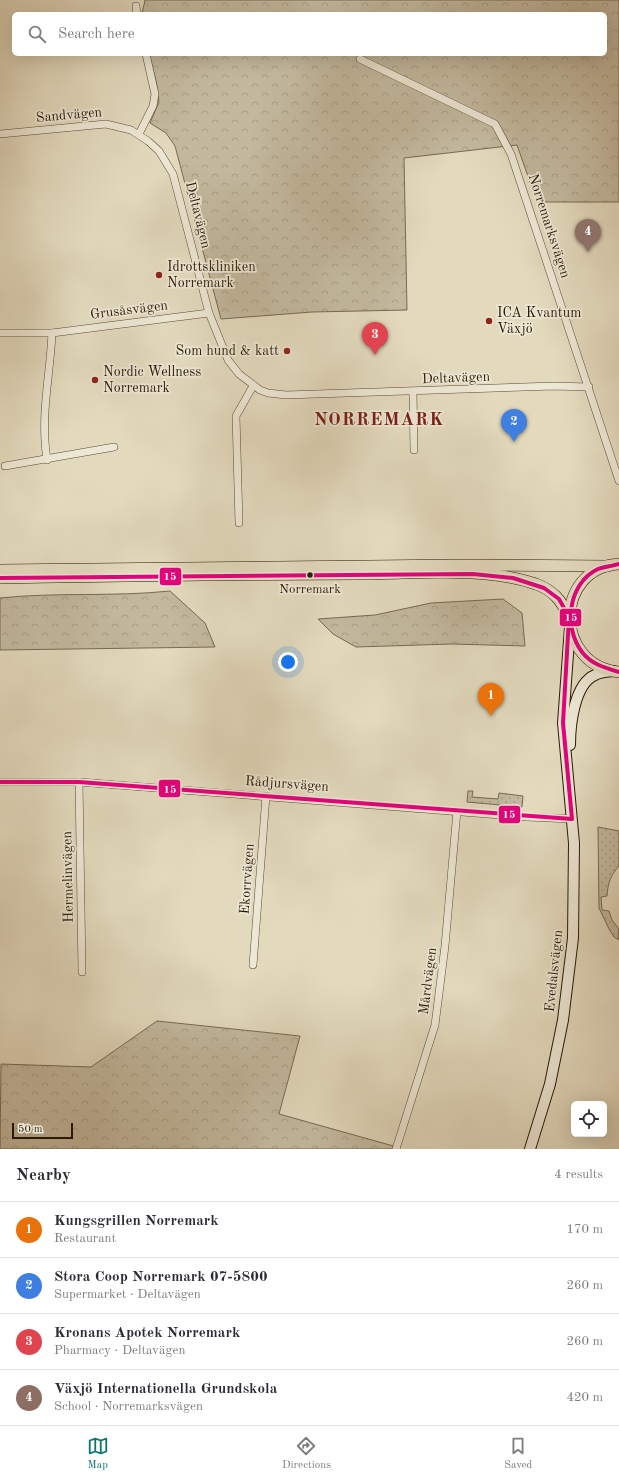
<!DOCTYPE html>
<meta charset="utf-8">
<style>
body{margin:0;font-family:"Old Standard TT",serif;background:#f2f2f3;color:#2b2b33}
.controls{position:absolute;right:12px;bottom:12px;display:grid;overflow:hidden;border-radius:6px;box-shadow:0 4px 16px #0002}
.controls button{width:36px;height:36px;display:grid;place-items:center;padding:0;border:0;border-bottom:1px solid #e1e1e2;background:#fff;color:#2b2b33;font:20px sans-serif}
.scale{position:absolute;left:12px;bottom:10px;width:61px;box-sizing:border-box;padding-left:4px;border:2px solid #291a05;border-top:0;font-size:11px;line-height:14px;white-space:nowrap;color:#291a05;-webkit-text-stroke:3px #ede7d5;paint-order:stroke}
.you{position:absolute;left:288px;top:662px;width:14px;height:14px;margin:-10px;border:3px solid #fff;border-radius:50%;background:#1a73e8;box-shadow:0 0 0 6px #1a73e833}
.badge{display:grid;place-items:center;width:26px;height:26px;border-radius:50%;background:#0f766e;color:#fff;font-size:13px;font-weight:700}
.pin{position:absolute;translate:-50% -33px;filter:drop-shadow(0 1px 2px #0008)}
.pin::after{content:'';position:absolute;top:21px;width:14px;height:12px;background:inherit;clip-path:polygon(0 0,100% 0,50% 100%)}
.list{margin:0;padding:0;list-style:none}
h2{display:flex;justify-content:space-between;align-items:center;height:52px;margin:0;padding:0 16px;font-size:17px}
h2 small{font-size:13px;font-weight:400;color:#7c7c81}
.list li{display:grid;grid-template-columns:26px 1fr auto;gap:12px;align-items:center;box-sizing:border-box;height:56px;padding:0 16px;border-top:1px solid #e1e1e2}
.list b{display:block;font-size:15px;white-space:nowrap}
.list p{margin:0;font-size:13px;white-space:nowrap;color:#7c7c81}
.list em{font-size:13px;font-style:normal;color:#7c7c81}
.icon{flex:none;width:22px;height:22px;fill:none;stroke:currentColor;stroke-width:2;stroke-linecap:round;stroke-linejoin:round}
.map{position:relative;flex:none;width:619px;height:1149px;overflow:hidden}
.search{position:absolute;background:#fff;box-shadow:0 4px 16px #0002;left:12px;right:12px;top:12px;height:44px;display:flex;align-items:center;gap:10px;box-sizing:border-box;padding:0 14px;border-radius:6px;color:#7c7c81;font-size:15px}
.sheet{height:276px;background:#fff}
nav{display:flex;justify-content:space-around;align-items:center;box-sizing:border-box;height:56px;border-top:1px solid #e1e1e2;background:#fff;font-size:11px;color:#7c7c81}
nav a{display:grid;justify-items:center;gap:2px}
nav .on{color:#0f766e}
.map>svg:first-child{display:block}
.green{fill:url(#green-dots);stroke:#766a52}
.forest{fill:url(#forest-crowns);stroke:#766a52}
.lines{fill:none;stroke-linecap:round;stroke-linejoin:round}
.street-casing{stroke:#584a33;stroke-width:8}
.secondary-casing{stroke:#291a05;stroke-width:12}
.primary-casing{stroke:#291a05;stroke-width:12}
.street{stroke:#ede7d5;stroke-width:7}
.secondary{stroke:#ede7d5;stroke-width:10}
.primary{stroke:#e3dabe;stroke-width:11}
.bus-1-casing{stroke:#ede7d5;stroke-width:7}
.bus-1{stroke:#e5007d;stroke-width:4}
.poi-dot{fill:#8f2418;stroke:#ede7d5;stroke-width:1.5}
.bus-dot{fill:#291a05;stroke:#ede7d5;stroke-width:1.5}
.labels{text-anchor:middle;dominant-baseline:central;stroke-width:3.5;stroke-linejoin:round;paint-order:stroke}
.bus-label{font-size:13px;fill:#291a05;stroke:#ede7d5}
.street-label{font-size:14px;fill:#291a05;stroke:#ede7d5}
.poi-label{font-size:14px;fill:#291a05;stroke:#ede7d5;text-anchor:start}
.district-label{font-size:18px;font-weight:bold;letter-spacing:1px;fill:#7a1f14;stroke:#ede7d5}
.line-badge{stroke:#ede7d5;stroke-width:1.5}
.badge-label{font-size:11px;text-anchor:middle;font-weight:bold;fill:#fff}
</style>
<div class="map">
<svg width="619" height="1149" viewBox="0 0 619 1149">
<defs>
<pattern id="green-dots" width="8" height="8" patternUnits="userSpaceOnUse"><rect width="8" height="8" fill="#c3b99f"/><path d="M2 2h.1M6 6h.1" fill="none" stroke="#a89e87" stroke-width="1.8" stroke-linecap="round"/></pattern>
<pattern id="forest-crowns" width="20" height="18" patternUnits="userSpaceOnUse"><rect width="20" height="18" fill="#c3b99f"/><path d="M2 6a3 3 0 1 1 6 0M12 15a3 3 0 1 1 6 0" fill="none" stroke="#a89e87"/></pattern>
</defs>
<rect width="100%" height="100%" fill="#e3dabe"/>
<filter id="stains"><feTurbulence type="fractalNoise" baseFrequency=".005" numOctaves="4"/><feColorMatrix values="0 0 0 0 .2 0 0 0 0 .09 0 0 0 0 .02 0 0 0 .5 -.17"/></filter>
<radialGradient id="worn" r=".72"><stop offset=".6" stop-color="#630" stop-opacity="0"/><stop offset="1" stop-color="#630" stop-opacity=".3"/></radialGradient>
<g class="green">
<path d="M 468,791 L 473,791 L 472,797 L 498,799 L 499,793 L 523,796 L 522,807 L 467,802 Z"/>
<path d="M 598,827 L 619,831 L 619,866 C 610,876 608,883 607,896 L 601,897 L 602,910 L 609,911 L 612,920 L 619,929 L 618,936 L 619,940 L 614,937 L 609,929 L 599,908 Z"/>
</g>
<g class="forest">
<path d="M 145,0 L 619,0 L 619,202 L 537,202 L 517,145 L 404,158 L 407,310 L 312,312 L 221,319 L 175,146 L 166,133 L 150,123 L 159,102 L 156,81 L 149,54 L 605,54 L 605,14 L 142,14 Z"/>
<path d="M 170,591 L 205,623 L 215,647 L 0,650 L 0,598 C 57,592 114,597 170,591 Z"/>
<path d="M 503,599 L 522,613 L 525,646 L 451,644 L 356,647 L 333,634 L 318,619 L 375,615 L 431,603 Z"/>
<path d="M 157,1021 L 300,1036 L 279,1114 L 397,1147 L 396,1149 L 0,1149 L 1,1064 L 91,1067 Z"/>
</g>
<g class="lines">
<defs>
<g id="street">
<path d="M 136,6 L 137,14"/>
<path d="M 360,59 L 495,124 L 511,154 L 619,481"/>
<path d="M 0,134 L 106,124 L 131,130 L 148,141 L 159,151 L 173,174 L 209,313 L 228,360 L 239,374 L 260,390 L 268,393 L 286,395 L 554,386 L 589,387"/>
<path d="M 139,134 L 153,106 L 155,94 L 146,54"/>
<path d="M 0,333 L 52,333 L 209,313"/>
<path d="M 413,392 L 414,450"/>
<path d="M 47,460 C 40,415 50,378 52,333"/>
<path d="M 5,466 L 114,447"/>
<path d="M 239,523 L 236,416 L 253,386"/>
<path d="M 0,782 L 79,782 L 527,817 L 572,819"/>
<path d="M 79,782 L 82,972"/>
<path d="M 253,965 L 266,796"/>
<path d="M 396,1149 L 435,1025 L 445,946 L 457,811"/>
</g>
<g id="secondary">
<path d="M 570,745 C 570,726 574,684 595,675 C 600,672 607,672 613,671"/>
<path d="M 530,1149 L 550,1084 L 563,1020 L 573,938 L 574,843 L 563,723 L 570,627"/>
</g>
<g id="primary">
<path d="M 619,564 C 554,568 553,665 619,672"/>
<path d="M 0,570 L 460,565 L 608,566"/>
<path d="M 0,578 C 119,576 237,574 356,574 C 412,574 483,566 536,584 C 554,591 561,600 569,617"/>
</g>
</defs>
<use href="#street" class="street-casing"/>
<use href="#secondary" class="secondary-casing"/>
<use href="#primary" class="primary-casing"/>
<use href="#street" class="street"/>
<use href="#secondary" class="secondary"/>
<use href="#primary" class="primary"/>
<defs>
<g id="bus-1">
<path d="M 619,564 C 612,566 604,567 598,569 C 568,583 563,627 582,652 C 591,664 605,668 619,672"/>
<path d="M 0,578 L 473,574 L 513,578 L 544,588 L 559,599 L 569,617 L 563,723 L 572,819 L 79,782 L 0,782"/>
</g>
</defs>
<use href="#bus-1" class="bus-1-casing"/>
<use href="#bus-1" class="bus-1"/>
</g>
<g class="poi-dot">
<circle cx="159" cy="275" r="4"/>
<circle cx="489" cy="321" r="4"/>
<circle cx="287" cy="351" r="4"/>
<circle cx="95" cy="380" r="4"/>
</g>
<circle class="bus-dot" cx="310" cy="575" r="3.5"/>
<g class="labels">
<g class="bus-label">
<text x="310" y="589">Norremark</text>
</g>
<g class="street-label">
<text transform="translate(69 115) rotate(-5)">Sandvägen</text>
<text transform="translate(198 215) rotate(76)">Deltavägen</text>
<text transform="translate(549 226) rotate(72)">Norremarksvägen</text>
<text transform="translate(129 310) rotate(-7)">Grusåsvägen</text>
<text transform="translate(456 378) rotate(-2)">Deltavägen</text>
<text transform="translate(287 784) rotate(4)">Rådjursvägen</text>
<text transform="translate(68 877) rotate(-91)">Hermelinvägen</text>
<text transform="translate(247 879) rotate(-86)">Ekorrvägen</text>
<text transform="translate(554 971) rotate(-84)">Evedalsvägen</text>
<text transform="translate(428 981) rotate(-83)">Mårdvägen</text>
</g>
<g class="poi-label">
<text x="167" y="267">Idrottskliniken<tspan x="167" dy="16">Norremark</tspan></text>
<text x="497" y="313">ICA Kvantum<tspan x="497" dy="16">Växjö</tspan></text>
<text x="279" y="351" text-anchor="end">Som hund &amp; katt</text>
<text x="103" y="372">Nordic Wellness<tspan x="103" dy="16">Norremark</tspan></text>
</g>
<g class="district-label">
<text x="379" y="420">NORREMARK</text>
</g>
</g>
<g class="line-badge">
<rect x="159" y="567" width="23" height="19" rx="4" fill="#e5007d"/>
<rect x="559" y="608" width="23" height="19" rx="4" fill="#e5007d"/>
<rect x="158" y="779" width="23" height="19" rx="4" fill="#e5007d"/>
<rect x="498" y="805" width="23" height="19" rx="4" fill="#e5007d"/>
</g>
<g class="badge-label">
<text x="170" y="580">15</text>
<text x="571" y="621">15</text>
<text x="170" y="793">15</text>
<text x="509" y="818">15</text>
</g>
<rect width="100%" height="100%" filter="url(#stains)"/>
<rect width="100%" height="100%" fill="url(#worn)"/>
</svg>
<div class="controls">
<button><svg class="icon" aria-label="locate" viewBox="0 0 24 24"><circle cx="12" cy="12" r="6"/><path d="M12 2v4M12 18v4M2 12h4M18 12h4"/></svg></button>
</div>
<div class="scale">50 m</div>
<div class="you"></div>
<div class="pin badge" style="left:491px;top:716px;background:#e8710a">1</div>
<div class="pin badge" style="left:514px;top:442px;background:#3f7fe0">2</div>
<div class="pin badge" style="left:375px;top:355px;background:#e0444e">3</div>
<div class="pin badge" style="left:588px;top:252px;background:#8d6e63">4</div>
<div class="search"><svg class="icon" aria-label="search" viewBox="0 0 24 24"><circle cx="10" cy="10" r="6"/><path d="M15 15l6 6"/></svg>Search here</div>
</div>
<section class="sheet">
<h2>Nearby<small>4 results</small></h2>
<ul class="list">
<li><span class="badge" style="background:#e8710a">1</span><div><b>Kungsgrillen Norremark</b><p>Restaurant</p></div><em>170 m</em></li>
<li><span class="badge" style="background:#3f7fe0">2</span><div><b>Stora Coop Norremark 07-5800</b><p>Supermarket · Deltavägen</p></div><em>260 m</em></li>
<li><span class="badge" style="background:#e0444e">3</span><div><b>Kronans Apotek Norremark</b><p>Pharmacy · Deltavägen</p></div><em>260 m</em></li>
<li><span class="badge" style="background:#8d6e63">4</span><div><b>Växjö Internationella Grundskola</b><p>School · Norremarksvägen</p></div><em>420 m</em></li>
</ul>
</section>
<nav>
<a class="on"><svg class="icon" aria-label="map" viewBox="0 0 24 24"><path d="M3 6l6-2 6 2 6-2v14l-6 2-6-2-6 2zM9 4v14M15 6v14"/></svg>Map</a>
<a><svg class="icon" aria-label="directions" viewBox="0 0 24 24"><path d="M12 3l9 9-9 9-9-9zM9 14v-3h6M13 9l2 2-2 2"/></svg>Directions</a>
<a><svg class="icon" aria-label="saved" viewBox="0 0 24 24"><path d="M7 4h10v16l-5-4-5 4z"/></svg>Saved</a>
</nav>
